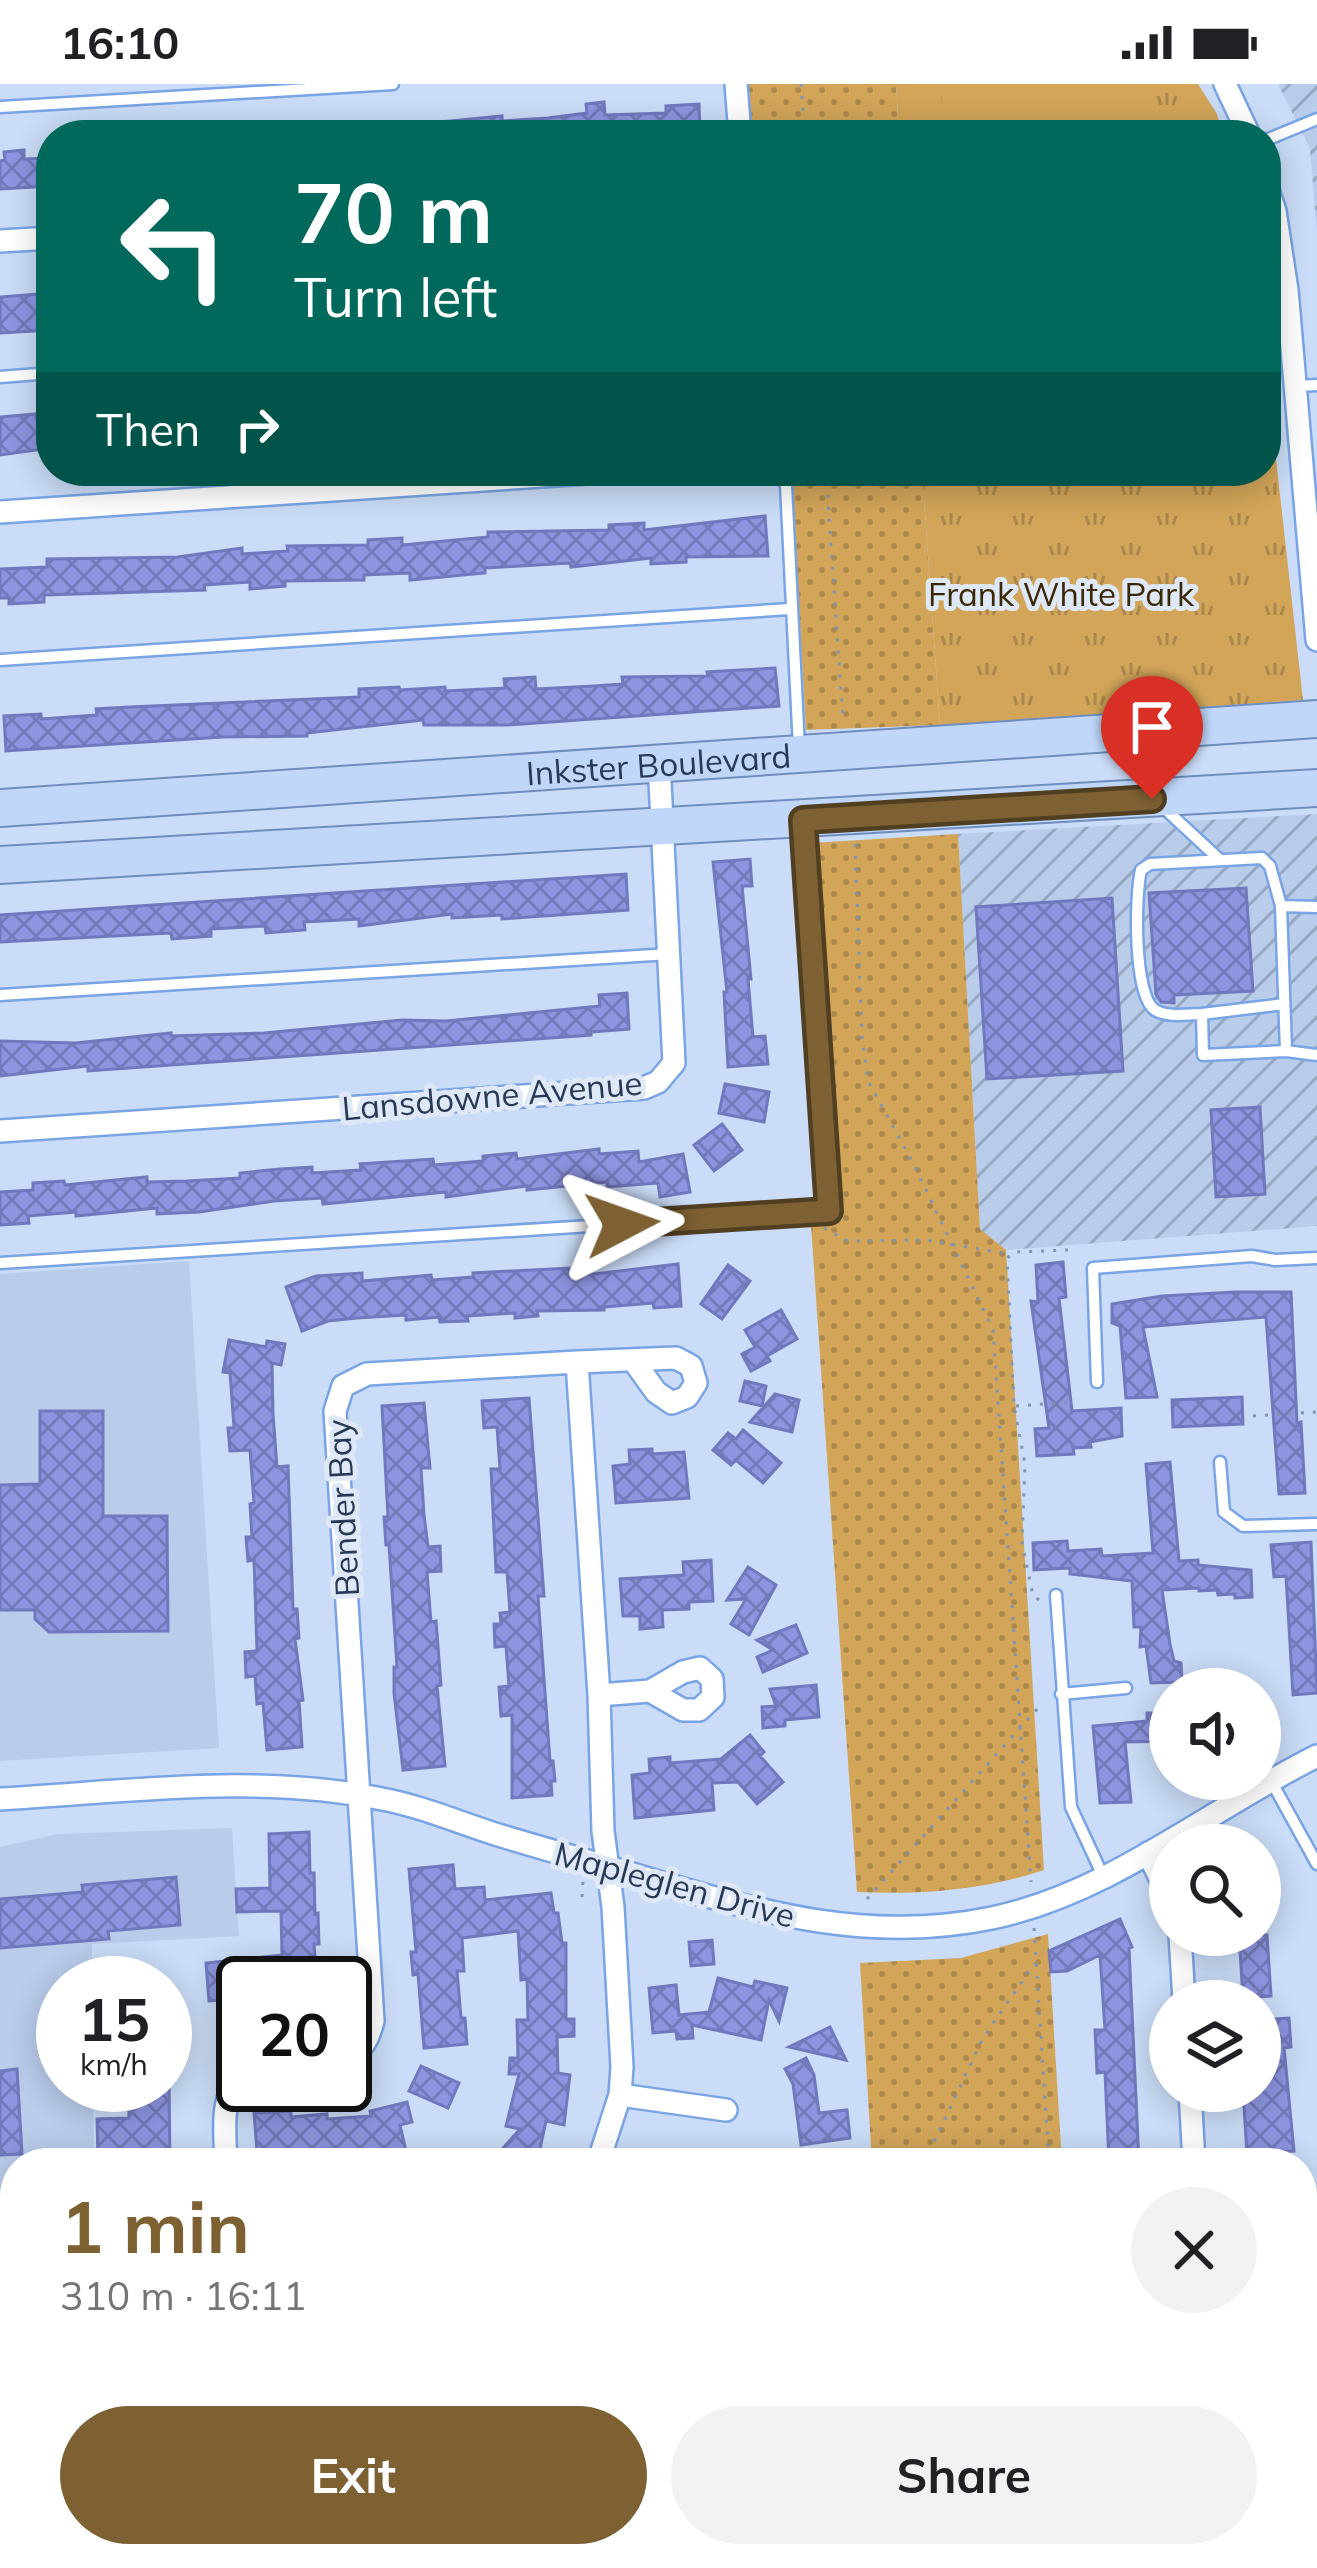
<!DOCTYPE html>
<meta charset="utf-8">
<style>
:root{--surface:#fff;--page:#f2f2f2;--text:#202124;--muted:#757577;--accent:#7d6133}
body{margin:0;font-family:Mulish,sans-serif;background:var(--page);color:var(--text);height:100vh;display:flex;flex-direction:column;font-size:45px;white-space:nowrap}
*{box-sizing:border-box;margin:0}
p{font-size:39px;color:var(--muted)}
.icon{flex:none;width:66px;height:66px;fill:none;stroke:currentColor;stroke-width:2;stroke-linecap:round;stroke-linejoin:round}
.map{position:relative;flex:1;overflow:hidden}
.panel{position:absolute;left:0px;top:2064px;width:1317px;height:420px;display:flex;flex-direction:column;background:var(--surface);border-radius:48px 48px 0 0;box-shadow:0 6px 30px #0003}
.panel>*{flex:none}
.top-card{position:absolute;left:36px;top:36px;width:1245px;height:366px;border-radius:48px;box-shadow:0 6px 30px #0003;background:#00695c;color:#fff;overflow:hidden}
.tools{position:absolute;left:1149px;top:1584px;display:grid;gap:24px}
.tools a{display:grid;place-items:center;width:132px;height:132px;border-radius:50%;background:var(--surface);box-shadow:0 6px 30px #0003;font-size:60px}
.speed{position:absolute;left:36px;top:1872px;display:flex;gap:24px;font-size:60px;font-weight:700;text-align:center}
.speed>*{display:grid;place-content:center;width:156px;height:156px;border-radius:50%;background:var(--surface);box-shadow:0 6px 30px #0003;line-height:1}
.speed small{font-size:30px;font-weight:400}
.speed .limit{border:6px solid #111;border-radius:18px;background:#fff;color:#111}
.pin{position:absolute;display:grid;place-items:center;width:102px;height:102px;color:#fff;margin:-123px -51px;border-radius:50% 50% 50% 0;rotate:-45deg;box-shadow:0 0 12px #0007}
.pin .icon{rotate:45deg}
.me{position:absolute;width:132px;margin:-66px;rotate:86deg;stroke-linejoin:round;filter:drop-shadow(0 0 9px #0008)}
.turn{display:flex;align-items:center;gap:42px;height:252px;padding:0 60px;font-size:54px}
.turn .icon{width:156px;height:156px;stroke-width:2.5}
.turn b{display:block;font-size:84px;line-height:102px}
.then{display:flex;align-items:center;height:114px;padding:0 60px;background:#0003;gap:24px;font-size:45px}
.round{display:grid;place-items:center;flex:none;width:126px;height:126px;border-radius:63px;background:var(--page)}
.summary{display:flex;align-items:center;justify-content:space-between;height:204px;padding:0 60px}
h1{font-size:72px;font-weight:700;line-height:90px;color:var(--accent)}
.cta{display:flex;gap:24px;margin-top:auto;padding:24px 60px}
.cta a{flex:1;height:138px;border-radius:72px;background:var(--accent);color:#fff;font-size:48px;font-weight:700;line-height:138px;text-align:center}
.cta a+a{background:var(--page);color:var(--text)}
.status{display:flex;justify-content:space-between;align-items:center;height:84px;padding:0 60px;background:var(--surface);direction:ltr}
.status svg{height:33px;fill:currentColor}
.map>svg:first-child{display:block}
</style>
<div class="status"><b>16:10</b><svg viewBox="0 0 49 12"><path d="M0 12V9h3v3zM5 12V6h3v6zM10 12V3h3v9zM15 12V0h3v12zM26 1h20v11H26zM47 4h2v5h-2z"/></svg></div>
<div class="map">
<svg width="1317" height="2484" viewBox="0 0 1317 2484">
<defs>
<pattern id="industrial-furrows" width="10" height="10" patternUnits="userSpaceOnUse" patternTransform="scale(3)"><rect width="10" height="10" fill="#b9cdeb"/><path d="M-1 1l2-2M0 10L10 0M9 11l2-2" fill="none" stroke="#96a7c1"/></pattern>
<pattern id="grass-dots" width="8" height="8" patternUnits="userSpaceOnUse" patternTransform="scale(3)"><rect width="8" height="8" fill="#d2a559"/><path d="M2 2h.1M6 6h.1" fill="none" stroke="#aa874c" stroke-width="1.8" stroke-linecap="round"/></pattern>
<pattern id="park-tufts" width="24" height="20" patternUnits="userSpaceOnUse" patternTransform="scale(3)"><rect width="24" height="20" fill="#d2a559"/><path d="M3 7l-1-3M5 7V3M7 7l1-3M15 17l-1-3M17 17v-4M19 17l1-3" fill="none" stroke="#aa874c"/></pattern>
<pattern id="building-cross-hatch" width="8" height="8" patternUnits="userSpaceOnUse" patternTransform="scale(3)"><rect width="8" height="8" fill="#8d95e1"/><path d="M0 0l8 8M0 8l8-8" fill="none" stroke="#737bb9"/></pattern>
</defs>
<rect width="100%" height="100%" fill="#cadcf7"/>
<path fill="#b9cdeb" d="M189,1177L219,1664L0,1677V1190Z
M232,1744L239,1852L92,1860V1899H63V2001H93L94,2079H15V2469H98L99,2484H0V1763L58,1750Z"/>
<path fill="url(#industrial-furrows)" d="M1278,0H1317V150L1310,65Z
M1317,730V1142L1006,1166L980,1146L958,750Z"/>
<path fill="url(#grass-dots)" d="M747,0H896L899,51H750Z
M791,387H922L940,641L806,646Z
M958,750L980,1145L1006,1166L1044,1786C984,1806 920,1811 857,1808L811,1141L842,1136L812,759Z
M1048,1850L1062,2079H872L860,1879L961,1874Z
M895,2469H1087L1088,2484H896Z"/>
<path fill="url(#park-tufts)" d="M896,0H1198L1217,30L1223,51H899Z
M1266,286L1303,616L940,641L922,387H1266Z
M601,2469H895L896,2484H602Z"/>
<path fill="#d2a559" d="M938,0H1128L1141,51H951Z"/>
<path fill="url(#building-cross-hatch)" stroke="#7178be" stroke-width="3" d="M604,18L605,31L666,29V22L699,20L700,51H439V38L502,32V37L548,34L587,29L586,20Z
M24,66V75L51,74V102L0,105V77L5,76L4,68Z
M51,209V246L0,249V213Z
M36,330V334L51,333V364L0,371V333Z
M765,432L768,472L686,473V478L651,480V474L571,483L570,479L485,484V489L410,496V489L364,491V496L285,497V502L250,505V498L204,501L205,506L44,511V518L9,520V514H0V485L47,483V475L178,473L242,464V470L288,467L287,462L368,461V456L402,454V461L488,453V448L609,446V441L644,439V446Z
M775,584L779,622L507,641H424L423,636L307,649V652L223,653L6,667L4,632L41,630V635L97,631L96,625L129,623L359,613V605L399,603L400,606L445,603V607L505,604L504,595L535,593L536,605L594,602L623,600L622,593L708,592L707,588Z
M750,775L752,802H742L751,895H748L753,953L765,952L768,980L728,983L724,908H727L713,778Z
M626,790L628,826L502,835V831L452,834V830L359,842V835L304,838L305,846L266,849L265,842L211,845V852L172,855L171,849L0,858V831Z
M1246,804L1253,907L1174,911V919L1161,918L1156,910L1149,809Z
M1112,814L1123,987L987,995L976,823Z
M627,909L629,945L591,948V951L88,987V982L0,992V957L76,959L171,949V952L264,949L402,936L446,937L600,922L599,911Z
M725,1000L769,1008L764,1038L719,1029Z
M1260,1023L1265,1110L1216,1113L1211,1026Z
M722,1040L742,1066L714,1087L694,1061Z
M599,1065V1070L638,1067L639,1078L683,1070L690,1108L660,1113L658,1099L607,1103V1098L527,1106V1102L446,1113V1108L323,1120L322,1114L274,1117L199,1128L157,1130V1124L76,1132V1128L28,1132L29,1139L0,1141V1108L33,1106V1099L64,1097L65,1101L147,1093V1098L187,1097L240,1094V1089L280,1085L312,1083V1089L361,1086L360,1080L433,1075L434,1081L483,1077V1072L516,1069L517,1075Z
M1063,1178L1066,1213L1059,1214L1072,1327L1121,1324L1122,1352L1090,1358L1091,1363L1073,1364L1074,1370L1037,1372L1035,1345L1049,1344L1031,1217L1038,1218L1036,1181Z
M678,1180L681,1222L654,1224L653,1219L604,1223V1226L537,1227L538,1232L515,1234V1229L467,1232L468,1237L440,1238L439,1233L406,1236V1231L357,1234L328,1237L302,1247L286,1203L316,1192L362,1189V1197L431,1191L432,1196L473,1193V1189L569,1184V1193Z
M728,1181L750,1197L722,1235L701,1220Z
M1236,1208H1291L1297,1339L1301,1338L1305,1409L1279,1410L1266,1233L1143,1243L1157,1313L1126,1314L1120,1242L1112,1239V1220L1162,1212Z
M781,1226L797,1255L767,1272L770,1277L751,1287L742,1270L755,1263L745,1246Z
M229,1256L266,1263L267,1257L285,1260L281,1281L272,1279L273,1330L277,1383L288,1382L293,1525H297L299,1554L295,1555L303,1616L299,1617L302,1663L267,1666L263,1619L257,1620L255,1592L246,1593L245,1568L257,1567L254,1476L248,1477L246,1453H252L250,1420L254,1419L250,1366L230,1367L228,1344H234L230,1289L223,1288Z
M745,1297L766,1302L762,1322L740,1317Z
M775,1310L799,1316L792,1348L750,1338Z
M1242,1313L1243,1340L1173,1343L1172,1316Z
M529,1314L544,1512H538L550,1677H553L555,1697H551L552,1711L512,1714V1631L501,1632L499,1603L509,1602L506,1562L495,1563L494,1540H501L500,1529L510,1528L507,1488H496L491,1385H500L497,1343L484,1344L482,1317Z
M424,1319L430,1384H421L424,1431L428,1463L440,1462L441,1487L427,1488L431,1538L436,1537L441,1601L437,1602L445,1682L403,1686L394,1609V1583H397L389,1461H386L384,1433H388L382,1322Z
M40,1327H103V1432H167L168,1547L49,1548L35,1535V1526H0V1401L40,1400Z
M743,1346L781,1379L763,1399L736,1376L731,1381L713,1366L728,1349L736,1355Z
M652,1365V1370L684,1368L689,1414L616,1419L613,1382L630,1380L629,1366Z
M1170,1378L1179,1477L1198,1476V1481L1251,1486L1252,1513L1235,1514V1510L1218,1511L1217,1506L1199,1507V1504L1162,1506L1170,1560L1174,1577L1181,1579L1182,1598L1151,1599L1146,1562L1140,1563L1141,1543H1134L1132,1497L1070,1490V1484L1034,1486L1033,1459L1067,1457L1068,1467L1101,1465L1102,1472L1153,1469L1146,1380Z
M1311,1458L1317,1609L1293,1611L1286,1492L1274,1493L1271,1461Z
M711,1476L713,1517L689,1518V1525L662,1526L663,1543L640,1545V1532H623L620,1495L684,1491L683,1478Z
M748,1483L776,1501L749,1551L731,1540L746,1515L727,1516Z
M796,1541L807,1569L763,1588L757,1573L773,1566L757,1556Z
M816,1601L819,1633L785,1636V1642L763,1644L762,1623L776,1622L770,1605Z
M1147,1629H1165V1634L1170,1633V1657L1125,1658L1131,1718L1100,1719L1093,1642L1147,1637Z
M750,1651L764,1668L760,1672L783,1698L757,1720L738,1698L712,1699L714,1726L635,1734L632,1691L650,1689L649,1675L670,1673V1679L721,1675Z
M309,1748L310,1789H314L315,1830L318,1829L319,1860H314L317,1896L240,1899L243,1932L224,1933L222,1916L209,1917L206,1879L282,1871L281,1827L237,1828L236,1805L270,1804L269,1750Z
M453,1781L455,1805L484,1803L485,1816L551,1809L554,1829H558L562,1859H566V1935H574V1952L557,1953L558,1989L570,1991L564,2041L546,2037L540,2065L556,2079H490L520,2045L506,2042L519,1990H509L510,1974H518L517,1936H528L527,1895L521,1896L518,1847L462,1854L464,1887H457L461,1934H465L467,1960L424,1964L418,1890L413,1891L411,1868H416L409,1785Z
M176,1793L180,1841L108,1847L109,1855L0,1864V1815L83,1808L82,1801Z
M1120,1835L1132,1863L1129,1864L1139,2079H1109L1105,1988L1097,1989L1095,1946H1105L1100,1871L1067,1887L1051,1888L1049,1867Z
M1239,1851H1267L1271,1912L1243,1914Z
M712,1856L714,1880L691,1882L689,1858Z
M718,1894L753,1903L755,1897L787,1904L779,1937L769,1916L761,1956L692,1941L693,1954L677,1955L676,1947L653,1949L649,1904L676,1901L679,1931L709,1928Z
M1289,1934L1291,1963L1284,1964L1294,2067L1247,2070L1243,2007H1260V1936Z
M165,1942L185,1952L165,1992Z
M830,1943L846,1976L789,1963Z
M806,1974L814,1991L819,2029L847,2026L850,2054L801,2061L793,2000L785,1985Z
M421,1982L459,1999L448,2024L409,2007Z
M17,1985L22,2070L0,2071V1987Z
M128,2001H169L170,2079L98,2075L97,2035L129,2034Z
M407,2018L412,2038L400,2041L406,2067L381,2073L380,2069L335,2072V2065L257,2067L254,2029L291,2027V2033L327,2030V2035L371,2032L370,2027Z"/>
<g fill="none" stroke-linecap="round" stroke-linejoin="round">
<g stroke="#79a4e5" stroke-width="15">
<path id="service" d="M0,23L393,0
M1266,56L1317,35
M0,293L51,289
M1296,302L1317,301
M777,387L786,401L799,664
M0,576L790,525
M1164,724L1220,776
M1281,822L1286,967L1203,971L1202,930C1187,930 1168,934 1155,926C1133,912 1135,810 1141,786L1150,780L1262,774L1270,782L1281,822L1317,823
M0,911L670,870
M1202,930L1284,920
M1286,967L1317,971
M0,1179L829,1127L803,740
M1097,1298L1093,1184L1252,1172L1275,1176L1317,1174
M1220,1378L1224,1428L1243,1442L1317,1440
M1056,1511L1071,1723L1103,1792
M1061,1610L1126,1604
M1270,1695L1317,1780
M0,2397L15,2403
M0,2478L25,2476L26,2469"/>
</g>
<g stroke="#79a4e5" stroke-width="26">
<path id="minor" d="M736,0L740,51
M1225,0L1249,51
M1266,100L1275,127L1287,206L1317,556
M0,157L51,154
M0,428L617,387
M0,1047L644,1004L658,998L674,979L659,678
M577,1278L676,1274L691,1282L696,1299L687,1313L672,1319L656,1308L633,1276
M599,1611L650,1607L683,1626H699L713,1613L712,1595L700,1584L683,1588L650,1607
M0,1715C126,1708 257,1689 382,1715C420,1722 458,1738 495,1750C547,1766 600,1780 652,1796C768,1830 870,1859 992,1834C1111,1809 1210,1725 1317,1672
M1148,1769L1170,1815
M1180,1851L1184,1917
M345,1975C363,1966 368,1956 373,1937L335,1327L343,1302L367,1290L577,1278L599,1611L603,1747L613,1823L622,1983L620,2011L598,2079
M1190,2007L1194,2079
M620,2011L726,2026
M226,2079C225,2047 219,2013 243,1989
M1302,2255L1317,2254
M230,2469L231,2484
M474,2484L475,2469"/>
</g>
<g stroke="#6f8ebd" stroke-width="40">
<g id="primary">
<path id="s1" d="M0,724L1317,635"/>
<path d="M0,781L1317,704"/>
</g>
</g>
<path stroke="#8294af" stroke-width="3" stroke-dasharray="3 9" stroke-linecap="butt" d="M801,0L805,51
M826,387L843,637
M855,760L862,953L868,997L912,1077L993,1246L1031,1798
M824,1144L848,1157L926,1156L1008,1170
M1016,1322L1071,1318
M1253,1332L1317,1328
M1039,1516L1033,1512L1022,1459L1025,1380L1014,1322L1007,1174L1014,1168L1068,1166
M582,1813L583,1797
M867,1815L1038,1624
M1034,1844L1049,2079
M924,2079L983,1954L1035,1879
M1074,2469L1075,2484
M498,2484L499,2469
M716,2484L726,2469"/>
<use href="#service" stroke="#fff" stroke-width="10"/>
<use href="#minor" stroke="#fff" stroke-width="21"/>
<use href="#primary" stroke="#c0d7fa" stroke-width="36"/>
</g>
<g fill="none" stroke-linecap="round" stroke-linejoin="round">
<g stroke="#513f21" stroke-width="30">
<path id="route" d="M622,1140L829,1127L803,736L1152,715"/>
</g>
<use href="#route" stroke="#7d6133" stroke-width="21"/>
</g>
<g text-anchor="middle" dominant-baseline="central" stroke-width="10" stroke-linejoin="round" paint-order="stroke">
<g font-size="33" fill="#3b2804" stroke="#dfe8f6">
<text x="1061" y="509">Frank White Park</text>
</g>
<g font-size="33" fill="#273954" stroke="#dfe8f6">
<text stroke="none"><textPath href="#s1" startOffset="660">Inkster Boulevard</textPath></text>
<text transform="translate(492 1011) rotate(-5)">Lansdowne Avenue</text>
<text transform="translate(342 1424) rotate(-93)">Bender Bay</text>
<text transform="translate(675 1800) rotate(15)">Mapleglen Drive</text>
</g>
</g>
</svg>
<div class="tools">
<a><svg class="icon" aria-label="sound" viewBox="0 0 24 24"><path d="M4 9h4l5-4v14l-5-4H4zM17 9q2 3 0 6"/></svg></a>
<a><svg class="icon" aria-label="search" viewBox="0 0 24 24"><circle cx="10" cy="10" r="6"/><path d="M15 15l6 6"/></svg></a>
<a><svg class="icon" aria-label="layers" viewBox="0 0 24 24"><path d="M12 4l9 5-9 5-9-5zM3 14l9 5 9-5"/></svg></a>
</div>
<div class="speed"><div>15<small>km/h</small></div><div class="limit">20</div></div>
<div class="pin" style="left:1152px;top:715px;background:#d93025"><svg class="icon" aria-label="arrive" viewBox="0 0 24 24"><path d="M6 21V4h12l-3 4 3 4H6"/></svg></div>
<svg class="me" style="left:622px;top:1140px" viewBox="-20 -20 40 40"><path d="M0-17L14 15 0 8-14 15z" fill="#7d6133" stroke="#fff" stroke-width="4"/></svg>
<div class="top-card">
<div class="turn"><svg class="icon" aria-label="left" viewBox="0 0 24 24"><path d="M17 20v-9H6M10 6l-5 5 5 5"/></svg><div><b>70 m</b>Turn left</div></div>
<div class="then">Then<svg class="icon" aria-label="right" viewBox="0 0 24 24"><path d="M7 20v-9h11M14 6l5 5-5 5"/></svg></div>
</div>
<section class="panel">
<div class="summary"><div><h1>1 min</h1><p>310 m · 16:11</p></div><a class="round"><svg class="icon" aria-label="close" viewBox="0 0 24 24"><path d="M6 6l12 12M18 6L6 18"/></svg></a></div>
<div class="cta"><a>Exit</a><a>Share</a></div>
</section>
</div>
